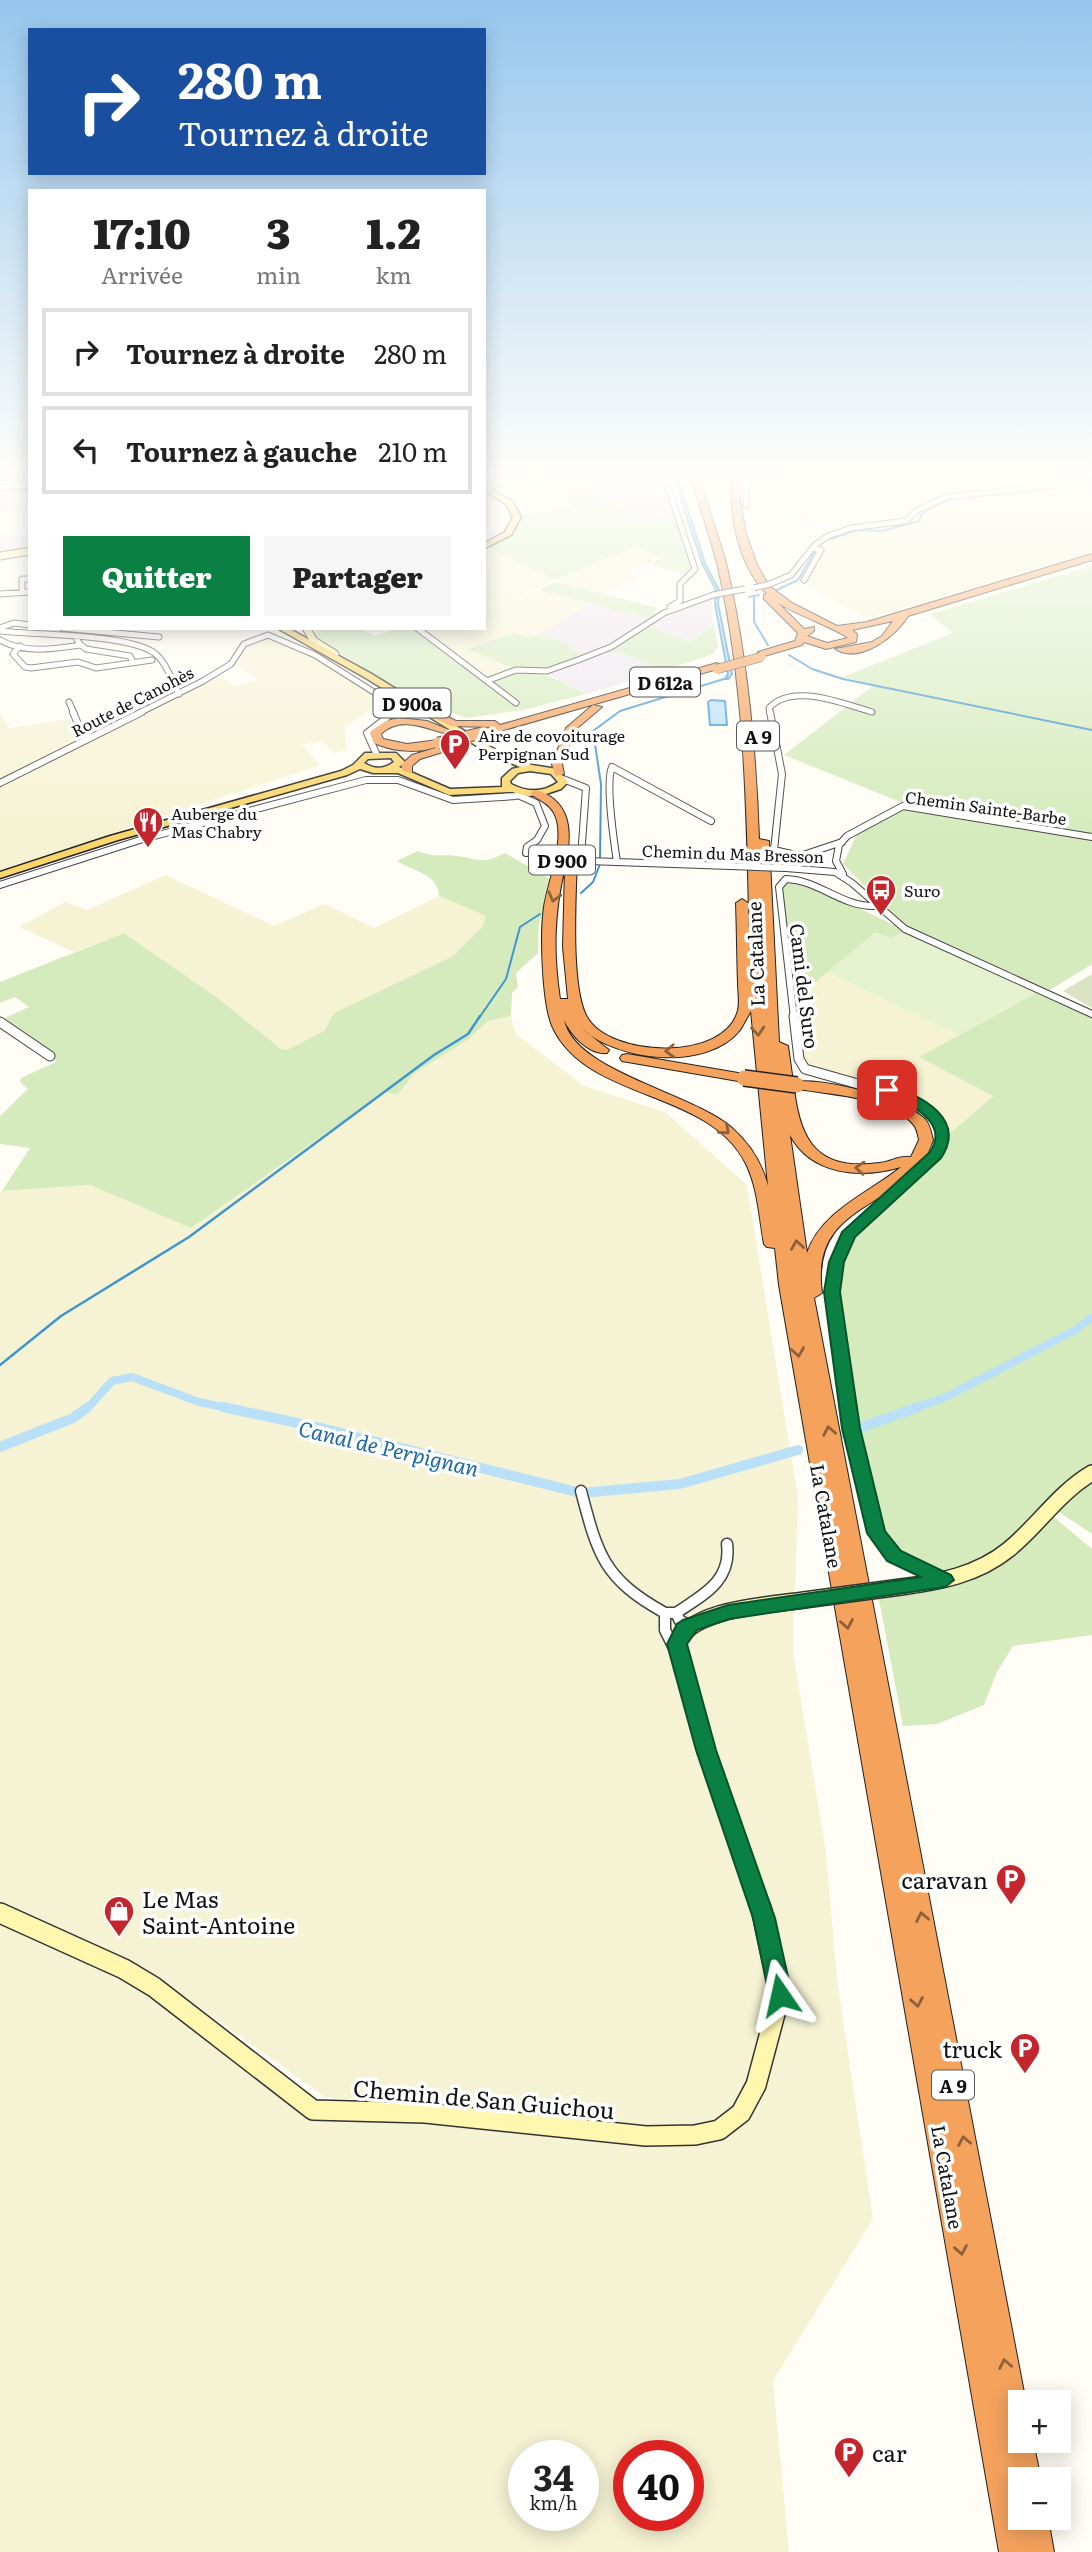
<!DOCTYPE html>
<html lang="fr">
<meta charset="utf-8">
<style>
:root{--surface:#fff;--page:#f6f6f6;--text:#222;--muted:#767676;--line:#e0e0e0;--accent:#0b8043}
body{margin:0;font-family:Literata,serif;background:var(--page);color:var(--text);height:100vh;display:flex;flex-direction:column;font-size:26px;white-space:nowrap}
*{box-sizing:border-box;margin:0}
p{font-size:23px;color:var(--muted)}
.icon{flex:none;width:38px;height:38px;fill:none;stroke:currentColor;stroke-width:2;stroke-linecap:round;stroke-linejoin:round}
.map{position:relative;flex:1;overflow:hidden}
.drawer{position:absolute;left:28px;top:189px;width:458px;height:441px;display:flex;flex-direction:column;background:var(--surface);border-radius:0px;box-shadow:0 4px 18px #0003}
.drawer>*{flex:none}
.banner{position:absolute;left:28px;top:28px;width:458px;height:147px;border-radius:0px;box-shadow:0 4px 18px #0003;background:#1a4fa0;color:#fff;overflow:hidden}
.buttons{position:absolute;left:1008px;top:2390px;display:grid;gap:14px}
.buttons a{display:grid;place-items:center;width:63px;height:63px;border-radius:0px;background:var(--surface);box-shadow:0 4px 18px #0003;font-size:35px}
.speed{position:absolute;left:508px;top:2440px;display:flex;gap:14px;font-size:35px;font-weight:700;text-align:center}
.speed>*{display:grid;place-content:center;width:91px;height:91px;border-radius:50%;background:var(--surface);box-shadow:0 4px 18px #0003;line-height:1}
.speed small{font-size:18px;font-weight:400}
.speed .limit{border:10px solid #d22;background:#fff;color:#111}
.pin{position:absolute;display:grid;place-items:center;width:60px;height:60px;color:#fff;margin:-30px;border-radius:14px;box-shadow:0 4px 10px #0006}
.me{position:absolute;width:77px;margin:-38px;rotate:349deg;stroke-linejoin:round;filter:drop-shadow(0 0 5px #0008)}
.turn{display:flex;align-items:center;gap:24px;height:147px;padding:0 35px;font-size:32px}
.turn .icon{width:91px;height:91px;stroke-width:2.5}
.turn b{display:block;font-size:49px;line-height:60px}
.eta{display:flex;justify-content:space-evenly;align-items:center;height:119px;text-align:center}
.eta b{font-size:42px;font-weight:800;line-height:49px}
.button{display:flex;gap:14px;margin-top:auto;padding:14px 35px}
.button a{flex:1;height:80px;border-radius:0px;background:var(--accent);color:#fff;font-size:28px;font-weight:800;line-height:80px;text-align:center}
.button a+a{background:var(--page);color:var(--text)}
ul{padding:0;list-style:none}
li{display:flex;align-items:center;gap:21px;height:88px;margin:0 14px 10px;padding:0 21px;border:4px solid var(--line);border-radius:0px}
li div{flex:1}
li b{display:block;font-size:26px}
li em{font-style:normal}
.map>svg:first-child{display:block}
</style>
<div class="map">
<svg width="1092" height="2552" viewBox="0 0 1092 2552">
<rect width="100%" height="100%" fill="#fffdf5"/>
<path fill="#eee6ef" d="M0,475H30V510L0,513Z
M554,475H660L677,516L643,521Z
M0,534L30,536V548L0,553Z
M714,596L711,605L714,624L691,642L647,626Z
M590,603L650,619L606,648L665,670L586,694L546,673L567,649L574,646L538,634Z"/>
<path fill="#f6f3d4" fill-rule="evenodd" d="M770,475H1068L1076,479L1038,488L1092,509V553L868,618L808,586L807,580L823,547L842,533L909,522L938,498L907,519L857,490L804,495Z
M829,506L841,515L801,520L774,507Z
M637,546L660,559L627,573L639,577L604,594L554,582Z
M491,549L556,579L514,598L539,590L590,603L556,625L528,638L515,633L468,649L516,669L489,677L422,628H485V551Z
M267,636L314,656L381,699L366,713L345,727L346,750L335,753L322,741L302,745L320,765L0,870V714L9,728L70,719L76,736L86,742L217,676L236,686L259,679L236,665L248,644Z
M166,875L274,926L325,904L374,928L439,896L487,916L483,926L453,956L334,1013L324,1031L287,1050L281,1049L219,999L124,933L74,952L19,927L65,902L87,910Z
M827,972L959,1035L920,1057L993,1096L947,1136L935,1112L808,1069L802,1059L795,999Z
M511,1016L516,1034L584,1086L665,1112L747,1185L798,1498L795,1597L718,1605L686,1618L671,1635L673,1662L759,1919L775,1995L764,2045L730,2118L714,2128L646,2130L325,2097L153,1974L97,1945L93,1947L0,1906V1191L90,1185L191,1228L385,1092L397,1095L415,1073L469,1039L488,1021Z
M794,1607L793,1652L826,1852L837,1979L873,2219L773,2381L789,2552H0V1920L149,1991L317,2121L366,2120L523,2132L739,2125L785,1996L681,1661L686,1638L719,1618ZM523,2455H583V2515H523ZM628,2455H688V2515H628Z"/>
<path fill="#d5ebbd" d="M582,488L643,521L677,516L692,569L685,575L652,565L660,558L637,546L556,580L487,547C504,540 516,535 520,516L573,505L556,494Z
M1092,566V964L1050,990L905,927L843,864L857,834L903,803L784,755L874,685L843,677L953,633L930,614Z
M554,582L658,608L650,619L539,590Z
M714,624L718,647L713,654L665,670L609,649L647,626L691,642Z
M316,628H358L375,636L399,628H415L487,680C535,667 542,671 586,694L523,710L466,718L411,697L326,645L315,635Z
M515,633L528,638L538,634L576,646L568,650L588,656L546,670L516,669L467,649Z
M418,851C435,858 440,854 456,856C480,859 481,865 505,853L552,880L539,923L538,953L516,973L518,987L512,993L511,1016L488,1021L469,1039L415,1073L397,1095L385,1092L191,1228L90,1185L2,1191L30,1148L0,1144V1116L28,1089L20,1082L21,1078L56,1062L52,1054L0,1020L29,1007L15,997L0,1003V982L124,933L219,999L281,1049L287,1050L324,1031L334,1013L453,956L483,926L486,916L439,896C439,874 412,871 397,861Z
M801,880L906,931L891,938L875,933L795,999L782,887L784,882Z
M1041,990L1092,1016V1469L1005,1548L943,1577L897,1554L880,1532L854,1427L836,1292L840,1262L851,1236L939,1156L947,1136L993,1096L919,1057Z
M1092,1477V1534L1053,1508Z
M1049,1513L1092,1549V1635L1013,1646L997,1672L984,1705L937,1724L903,1726L878,1594L978,1574Z"/>
<path fill="#d9e3c4" d="M1092,974V1008L1063,991Z"/>
<path fill="#e6f2cf" d="M906,931L1041,990L959,1035L827,972L875,933L891,938Z"/>
<path fill="#b9e0f7" stroke="#3f96cf" stroke-width="2" d="M673,475L679,482L705,563L719,590L718,604L732,674L728,679H725L728,674L715,604L716,590L702,563Z
M711,700L725,701L727,725H710L708,702Z"/>
<g fill="none" stroke-linecap="round" stroke-linejoin="round">
<path stroke="#3f96cf" stroke-width="2" d="M831,539L857,530L882,531L919,521L922,513L948,499
M777,590L798,580L816,549
M754,596V622L768,645
M749,597L759,595
M789,655L812,669L843,679L1092,730
M600,859L601,784L593,731L620,711L727,678
M581,893L593,882L600,864
M479,1018L506,979L520,927L540,914"/>
<path stroke="#3f96cf" stroke-width="2.5" d="M0,1365L61,1316L189,1237L434,1055L468,1034L480,1016"/>
<path stroke="#b9e0f7" stroke-width="8" d="M87,1409L112,1381L132,1377L199,1402L232,1409
M913,1409L946,1397L1077,1329L1092,1317"/>
<path stroke="#b9e0f7" stroke-width="10" d="M223,1407L325,1429L581,1493L680,1484L798,1450
M843,1434L918,1407
M0,1447L73,1418L88,1407"/>
<g stroke="#444" stroke-width="7">
<path id="street-far3" d="M664,475L695,569L680,584V601L670,607
M0,488L30,485
M746,505L747,475
M804,580L821,550L812,548
M770,584L791,575L815,545L828,536L851,528L906,521L917,510L946,497L1058,485L1092,475
M22,592V579H30
M0,594L30,592
M0,628L14,623L30,625
M62,628L159,637
M417,628L516,703
M0,631C37,635 123,634 153,652C166,661 172,681 179,694
M0,640C24,654 55,649 81,645L77,640
M81,645L86,649L130,656L133,662
M20,646L13,654L25,667L31,668L78,662L96,668L152,660
M489,680L516,670L547,671L578,660L611,647L664,613L713,595
M69,702L74,713
M139,713L203,681L231,664L244,644L268,635L315,655L396,706L394,713
M770,713L769,708C793,682 843,704 872,712"/>
</g>
<g stroke="#444" stroke-width="8">
<path id="street-far2" d="M73,712L83,736L91,737
M770,712L782,774L774,850L800,856L842,842
M376,753L367,733L394,712
M563,779L586,788L581,857L588,861L730,866
M0,783L142,712
M518,795L536,803L545,826L537,840L527,847L526,853
M617,862C614,842 605,783 612,767L711,821
M786,868L835,872L852,883L905,929L1092,1014
M843,874L836,861L839,845L847,836L903,806L1092,837
M0,885L143,839L366,780H398L453,800L516,796L520,792
M794,1018L779,887L786,879C818,880 841,906 873,906"/>
</g>
<g stroke="#444" stroke-width="11">
<path id="street-far1" d="M794,1016L799,1059L805,1069L897,1095L920,1105L936,1118L943,1134L936,1155L848,1235L836,1262L832,1292L848,1409
M0,1022L50,1056"/>
</g>
<g stroke="#444" stroke-width="13">
<path id="street" d="M848,1407L876,1533L894,1556L940,1578
M581,1491C598,1556 604,1579 665,1613
M676,1613C703,1595 732,1581 727,1544
M676,1652L665,1630V1613H676L680,1621L690,1625"/>
</g>
<g stroke="#333" stroke-width="9">
<path id="secondary-far2" d="M485,486L538,475
M0,556L30,551
M306,628L314,641L335,654"/>
</g>
<g stroke="#333" stroke-width="18">
<path id="secondary-far1" d="M901,1587C939,1582 977,1575 1008,1550C1038,1526 1058,1493 1092,1473
M761,1910L706,1750L677,1646C686,1608 771,1605 804,1600"/>
</g>
<g stroke="#333" stroke-width="22">
<path id="secondary" d="M0,1913L124,1969L154,1987L313,2110L425,2113L646,2136L695,2135L719,2130L741,2113L756,2085L780,1995L761,1908"/>
</g>
<g stroke="#222" stroke-width="3">
<path id="primary" d="M485,486L512,501L521,517L511,535L485,548V543L505,532L513,517L506,504L485,491Z
M277,628H288L370,673L499,752L532,765L557,769L568,782L561,789L543,795L528,796L512,792L449,795L398,773H373L360,769L347,775L118,840L0,878V872L110,836L341,771L353,765L365,753H396L405,762L399,767L450,789L502,787V778L512,769L520,767L493,756L364,677ZM391,758L394,762C384,769 375,770 364,763L368,759ZM530,771L551,774L558,782C543,793 526,792 511,784L510,781L518,773Z"/>
</g>
<g stroke="#222" stroke-width="2">
<path id="highway" d="M690,475H698C707,506 719,536 727,567C747,655 756,749 759,839L769,841L779,1042L788,1046L793,1082C823,1077 903,1098 925,1119C930,1125 931,1132 933,1140C930,1148 927,1157 921,1164C879,1212 811,1211 822,1293L814,1298L1026,2403H1020V2441H1033L1041,2480H1020V2491L1014,2482L1020,2518H1048L1054,2552H999L779,1285L775,1248L767,1247L764,1244C759,1217 758,1187 745,1162C707,1089 588,1101 553,1028C542,1005 540,933 544,907C548,881 567,837 554,813C549,803 538,800 530,793L536,790C568,800 572,826 567,855L577,858C576,895 570,986 587,1017C610,1058 726,1062 738,1010C740,1002 738,991 738,983C737,956 737,930 736,903L742,899L748,903L750,960C747,829 747,696 718,567C710,536 699,505 690,475ZM565,867L563,947L568,999H560C553,953 554,913 565,867ZM751,1011L768,1186C762,1163 750,1144 732,1128C693,1093 575,1072 564,1020C571,1035 589,1055 607,1053L609,1050L581,1028C617,1061 706,1072 740,1030C744,1024 747,1017 751,1011ZM794,1088C827,1095 890,1096 913,1124C917,1128 918,1135 919,1140L911,1157C900,1155 890,1162 879,1163C819,1171 800,1143 794,1088ZM790,1135C811,1175 861,1179 901,1167C869,1193 821,1211 807,1253Z
M733,475H741L740,501L746,534L757,565L769,586L792,603L837,626L867,622L1092,554V560L908,616C897,635 860,665 835,649L872,642L882,636L893,621L852,630L857,634L856,642L826,649L804,642L802,645L761,657L758,656V652L795,641L798,633L764,599V595L767,594C739,566 727,513 733,475ZM778,603C793,613 843,632 848,638L827,643L807,636L814,631V627L804,629Z
M717,663L722,666L721,668L483,736L479,735V731L492,727L450,726L406,703L415,701L456,721H495L500,725Z
M593,705L602,707L576,729L562,764L564,774L555,776L552,764L566,728Z
M399,718L427,721L449,730L444,733C423,727 399,716 381,734L383,739L407,744L438,740L443,743C425,755 394,752 374,743L370,733L371,731L386,721Z
M452,743L456,744V748L420,759L412,766V773L403,771L401,765L412,755Z
M627,1054L744,1074L751,1078L744,1082L622,1061L620,1058L622,1055Z"/>
</g>
<use href="#street-far3" stroke="#fff" stroke-width="5"/>
<use href="#street-far2" stroke="#fff" stroke-width="6"/>
<use href="#street-far1" stroke="#fff" stroke-width="9"/>
<use href="#street" stroke="#fff" stroke-width="10"/>
<use href="#secondary-far2" stroke="#fff6b0" stroke-width="7"/>
<use href="#secondary-far1" stroke="#fff6b0" stroke-width="15"/>
<use href="#secondary" stroke="#fff6b0" stroke-width="19"/>
<use href="#primary" fill="#f9d66b" fill-rule="evenodd"/>
<use href="#highway" fill="#f5a25d" fill-rule="evenodd"/>
<g stroke="#444" stroke-width="7" stroke-linecap="butt">
<path id="street-bridge-far1" d="M754,588L770,584
M713,595L745,589"/>
</g>
<g stroke="#444" stroke-width="8" stroke-linecap="butt">
<path id="street-bridge" d="M730,866L786,868"/>
</g>
<g stroke="#333" stroke-width="18" stroke-linecap="butt">
<path id="secondary-bridge" d="M804,1600L901,1587"/>
</g>
<g stroke="#222" stroke-width="10" stroke-linecap="butt">
<path id="highway-bridge-far2" d="M717,669L761,657"/>
</g>
<g stroke="#222" stroke-width="13" stroke-linecap="butt">
<path id="highway-bridge-far1" d="M438,743L482,733"/>
</g>
<g stroke="#222" stroke-width="18" stroke-linecap="butt">
<path id="highway-bridge" d="M744,1078L797,1085"/>
</g>
<use href="#street-bridge-far1" stroke="#fff" stroke-width="5"/>
<use href="#street-bridge" stroke="#fff" stroke-width="6"/>
<use href="#secondary-bridge" stroke="#fff6b0" stroke-width="15"/>
<use href="#highway-bridge-far2" stroke="#f5a25d" stroke-width="9"/>
<use href="#highway-bridge-far1" stroke="#f5a25d" stroke-width="11"/>
<use href="#highway-bridge" stroke="#f5a25d" stroke-width="15"/>
</g>
<defs><path id="oneway-chevron" d="M-2-3.5L2.5 0L-2 3.5" fill="none" stroke-width="1.6" stroke-linecap="round" stroke-linejoin="round" transform="scale(1.75)"/></defs>
<g stroke="#8e613b">
<use href="#oneway-chevron" transform="translate(554 897) rotate(105)"/>
<use href="#oneway-chevron" transform="translate(758 1031) rotate(85)"/>
<use href="#oneway-chevron" transform="translate(670 1051) rotate(178)"/>
<use href="#oneway-chevron" transform="translate(725 1130) rotate(41)"/>
<use href="#oneway-chevron" transform="translate(860 1168) rotate(-176)"/>
<use href="#oneway-chevron" transform="translate(797 1245) rotate(-99)"/>
<use href="#oneway-chevron" transform="translate(798 1352) rotate(81)"/>
<use href="#oneway-chevron" transform="translate(829 1431) rotate(-101)"/>
<use href="#oneway-chevron" transform="translate(847 1624) rotate(80)"/>
<use href="#oneway-chevron" transform="translate(922 1917) rotate(-101)"/>
<use href="#oneway-chevron" transform="translate(917 2002) rotate(80)"/>
<use href="#oneway-chevron" transform="translate(964 2141) rotate(-101)"/>
<use href="#oneway-chevron" transform="translate(961 2250) rotate(80)"/>
<use href="#oneway-chevron" transform="translate(1005 2364) rotate(-101)"/>
</g>
<linearGradient id="sky" x2="0" y2="1"><stop stop-color="#95c6ee"/><stop offset="0.57" stop-color="#fffefa"/><stop offset="1" stop-color="#fffefa" stop-opacity="0"/></linearGradient>
<rect width="1092" height="832" fill="url(#sky)"/>
<path fill="#0b8043" stroke="#07532c" stroke-width="2" d="M887,1086C922,1095 967,1119 941,1158L855,1237L844,1262L840,1292L860,1428L885,1531L901,1551L951,1575L954,1580L945,1587L729,1619L697,1630L687,1644L716,1750L775,1918L792,1995L788,2002L780,2005L772,2002L769,1995L753,1918L696,1750L667,1644L677,1624L683,1620L728,1605L921,1577L887,1561L867,1533L842,1428L824,1292L829,1262L842,1232L930,1152C951,1120 907,1103 882,1093V1087Z"/>
<defs>
<g id="parking-pin" transform="scale(1.575)"><path d="M0 17L-7.5 6A9.5 9.5 0 1 1 7.5 6Z" fill="#c4262e" stroke="#fff"/><path d="M-3.5-5.5H1a3.5 3.5 0 0 1 0 7H-1V5.5H-3.5ZM-1-3.4V-.6H.8a1.4 1.4 0 0 0 0-2.8Z" fill="#fff"/></g>
<g id="restaurant-pin" transform="scale(1.575)"><path d="M0 17L-7.5 6A9.5 9.5 0 1 1 7.5 6Z" fill="#c4262e" stroke="#fff"/><path d="M-5-6h1v4h1v-4h1v4h1v-4h1v5L-1.5 .5V6h-2V.5L-5-1ZM5-6V6H3V1.5H1.5Q1.5-4 5-6Z" fill="#fff"/></g>
<g id="bus-pin" transform="scale(1.575)"><path d="M0 17L-7.5 6A9.5 9.5 0 1 1 7.5 6Z" fill="#c4262e" stroke="#fff"/><path d="M-5-6H5V4H4V6H2V4H-2V6H-4V4H-5ZM-3.5-4V0h7V-4ZM-3.5 1.2v1.5H-2V1.2ZM2 1.2v1.5H3.5V1.2Z" fill="#fff"/></g>
<g id="shop-pin" transform="scale(1.575)"><path d="M0 17L-7.5 6A9.5 9.5 0 1 1 7.5 6Z" fill="#c4262e" stroke="#fff"/><path d="M-5-2.5h2.3a2.7 3.5 0 0 1 5.4 0H5L5.5 6h-11ZM-1.5-2.5h3a1.5 2.3 0 0 0-3 0Z" fill="#fff"/></g>
</defs>
<g fill-rule="evenodd">
<use href="#parking-pin" x="455" y="744"/>
<use href="#restaurant-pin" x="148" y="822"/>
<use href="#bus-pin" x="881" y="890"/>
<use href="#parking-pin" x="1011" y="1879"/>
<use href="#shop-pin" x="119" y="1911"/>
<use href="#parking-pin" x="1025" y="2048"/>
<use href="#parking-pin" x="849" y="2452"/>
</g>
<g text-anchor="middle" dominant-baseline="central" stroke-width="7" stroke-linejoin="round" paint-order="stroke">
<g font-size="16" fill="#111" stroke="#fff">
<text transform="translate(132 701) rotate(-27)">Route de Canohès</text>
<text transform="translate(986 807) rotate(8)">Chemin Sainte-Barbe</text>
<text transform="translate(733 853) rotate(2)">Chemin du Mas Bresson</text>
</g>
<g font-size="16" fill="#111" stroke="#fff" text-anchor="start">
<text x="478" y="735">Aire de covoiturage<tspan x="478" dy="18">Perpignan Sud</tspan></text>
<text x="171" y="813">Auberge du<tspan x="171" dy="18">Mas Chabry</tspan></text>
<text x="904" y="890">Suro</text>
</g>
<g fill="#fff" stroke="#585858" stroke-width="2">
<rect x="630" y="667.5" width="70" height="29" rx="5"/>
<rect x="373.5" y="688.5" width="77" height="29" rx="5"/>
<rect x="737" y="721.5" width="42" height="29" rx="5"/>
<rect x="529" y="845.5" width="66" height="29" rx="5"/>
<rect x="932" y="2070.5" width="42" height="29" rx="5"/>
</g>
<g font-size="18" font-weight="bold" fill="#111">
<text x="665" y="682">D 612a</text>
<text x="412" y="703">D 900a</text>
<text x="758" y="736">A 9</text>
<text x="562" y="860">D 900</text>
<text x="953" y="2085">A 9</text>
</g>
<g font-size="19" fill="#111" stroke="#fff">
<text transform="translate(755 954) rotate(-92)">La Catalane</text>
<text transform="translate(805 986) rotate(83)">Cami del Suro</text>
<text transform="translate(827 1516) rotate(80)">La Catalane</text>
<text transform="translate(948 2177) rotate(80)">La Catalane</text>
</g>
<g font-size="21" font-style="italic" fill="#1768a6" stroke="#fff">
<text transform="translate(389 1447) rotate(13)">Canal de Perpignan</text>
</g>
<g font-size="23" fill="#111" stroke="#fff" text-anchor="end">
<text x="988" y="1879">caravan</text>
<text x="142" y="1898" text-anchor="start">Le Mas<tspan x="142" dy="26">Saint-Antoine</tspan></text>
<text x="1002" y="2048">truck</text>
<text x="872" y="2452" text-anchor="start">car</text>
</g>
<g font-size="23" fill="#111" stroke="#fff">
<text transform="translate(484 2098) rotate(5)">Chemin de San Guichou</text>
</g>
</g>
</svg>
<div class="buttons">
<a>+</a>
<a>−</a>
</div>
<div class="speed"><div>34<small>km/h</small></div><div class="limit">40</div></div>
<div class="pin" style="left:887px;top:1090px;background:#d93025"><svg class="icon" aria-label="arrive" viewBox="0 0 24 24"><path d="M6 21V4h12l-3 4 3 4H6"/></svg></div>
<svg class="me" style="left:780px;top:1995px" viewBox="-20 -20 40 40"><path d="M0-17L14 15 0 8-14 15z" fill="#0b8043" stroke="#fff" stroke-width="4"/></svg>
<div class="banner">
<div class="turn"><svg class="icon" aria-label="right" viewBox="0 0 24 24"><path d="M7 20v-9h11M14 6l5 5-5 5"/></svg><div><b>280 m</b>Tournez à droite</div></div>
</div>
<section class="drawer">
<div class="eta">
<div><b>17:10</b><p>Arrivée</p></div>
<div><b>3</b><p>min</p></div>
<div><b>1.2</b><p>km</p></div>
</div>
<ul>
<li><svg class="icon" aria-label="right" viewBox="0 0 24 24"><path d="M7 20v-9h11M14 6l5 5-5 5"/></svg><div><b>Tournez à droite</b></div><em>280 m</em></li>
<li><svg class="icon" aria-label="left" viewBox="0 0 24 24"><path d="M17 20v-9H6M10 6l-5 5 5 5"/></svg><div><b>Tournez à gauche</b></div><em>210 m</em></li>
</ul>
<div class="button"><a>Quitter</a><a>Partager</a></div>
</section>
</div>
